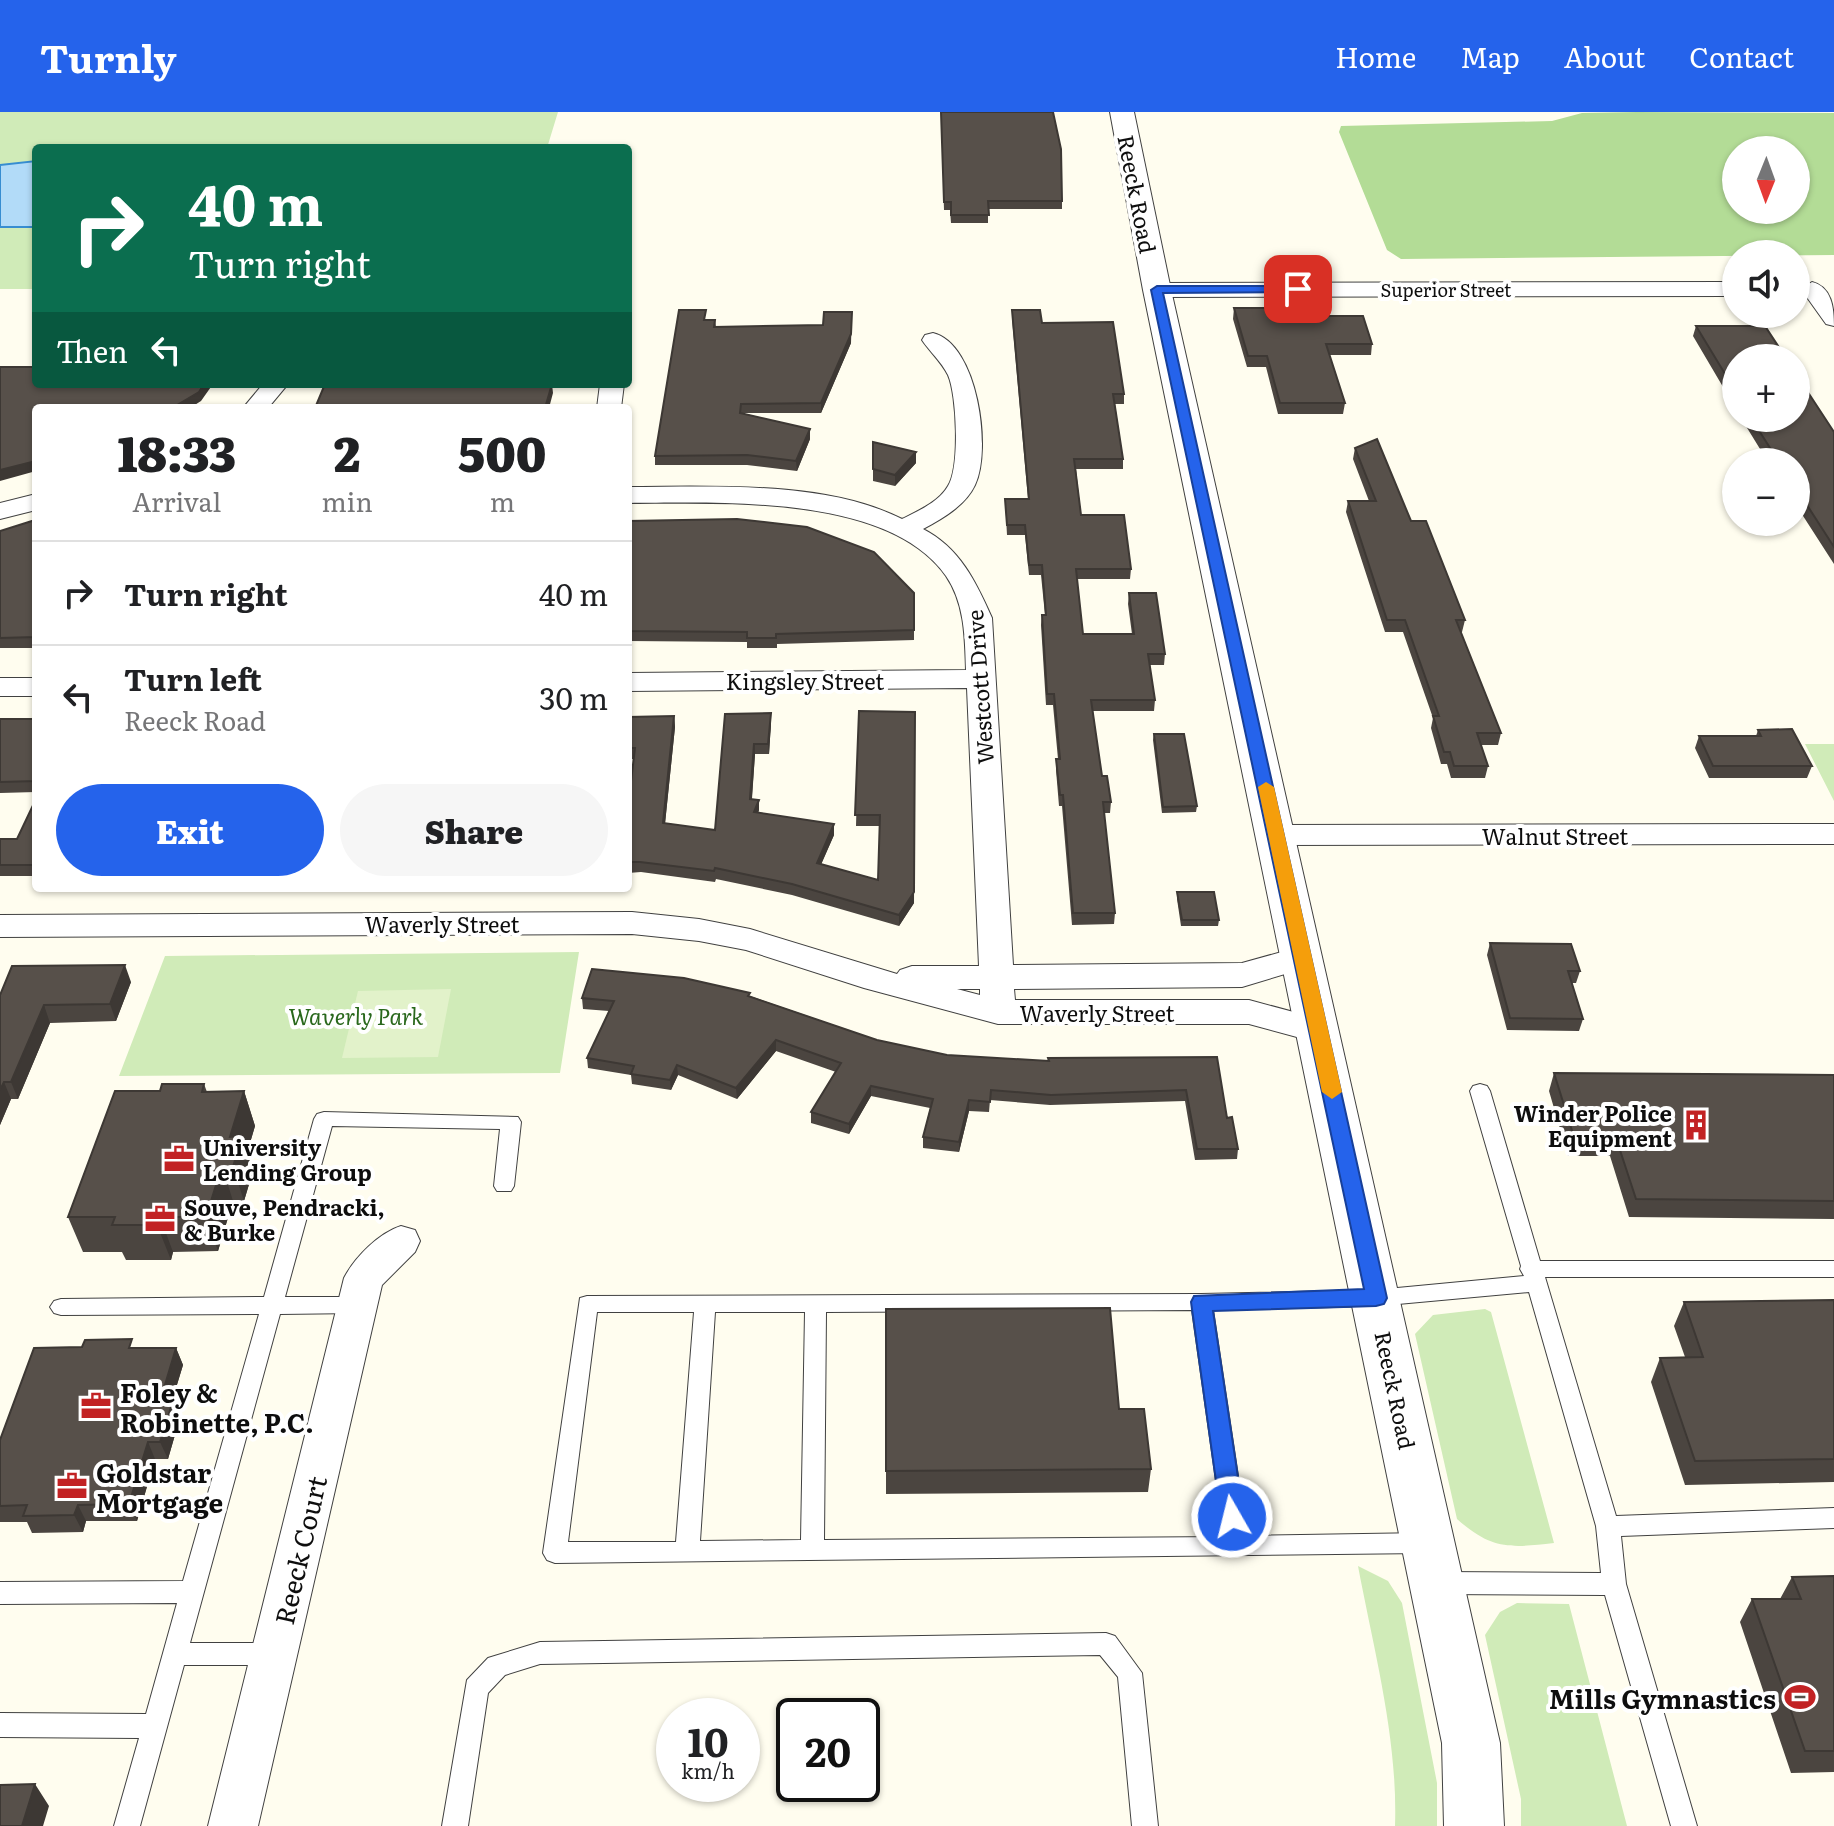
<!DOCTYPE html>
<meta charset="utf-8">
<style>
:root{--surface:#fff;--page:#f6f6f6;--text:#202124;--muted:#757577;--line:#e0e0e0;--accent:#2563eb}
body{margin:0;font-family:Literata,serif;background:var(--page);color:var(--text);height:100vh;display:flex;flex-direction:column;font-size:30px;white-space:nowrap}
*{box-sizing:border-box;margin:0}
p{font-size:26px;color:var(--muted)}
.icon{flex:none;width:44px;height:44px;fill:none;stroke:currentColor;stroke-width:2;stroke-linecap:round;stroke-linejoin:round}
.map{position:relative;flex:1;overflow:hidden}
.details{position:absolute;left:32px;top:292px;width:600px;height:488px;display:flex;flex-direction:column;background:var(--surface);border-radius:8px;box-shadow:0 2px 6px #0004}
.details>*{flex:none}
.banner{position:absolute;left:32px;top:32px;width:600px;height:244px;border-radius:8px;box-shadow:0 2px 6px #0004;background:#0b6e4f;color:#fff;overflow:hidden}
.needle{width:52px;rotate:181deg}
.fabs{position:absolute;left:1722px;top:24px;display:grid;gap:16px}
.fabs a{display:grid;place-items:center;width:88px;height:88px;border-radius:50%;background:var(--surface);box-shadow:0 2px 6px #0004;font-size:40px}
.speed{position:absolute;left:656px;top:1586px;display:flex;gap:16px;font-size:40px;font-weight:700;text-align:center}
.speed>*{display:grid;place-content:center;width:104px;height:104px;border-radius:50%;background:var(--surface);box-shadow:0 2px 6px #0004;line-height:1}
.speed small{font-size:20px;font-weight:400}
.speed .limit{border:4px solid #111;border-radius:12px;background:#fff;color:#111}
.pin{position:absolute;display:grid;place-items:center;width:68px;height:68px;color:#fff;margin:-34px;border-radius:16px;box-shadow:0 4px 12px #0006}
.me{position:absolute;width:88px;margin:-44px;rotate:352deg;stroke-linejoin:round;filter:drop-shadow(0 0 6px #0008)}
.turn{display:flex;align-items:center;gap:28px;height:168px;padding:0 24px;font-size:36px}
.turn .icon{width:104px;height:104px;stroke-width:2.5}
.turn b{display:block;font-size:56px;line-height:68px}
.then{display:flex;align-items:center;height:76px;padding:0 24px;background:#0003;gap:16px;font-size:30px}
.eta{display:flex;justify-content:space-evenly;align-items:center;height:136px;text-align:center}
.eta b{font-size:48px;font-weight:800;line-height:56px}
.button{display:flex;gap:16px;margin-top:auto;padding:16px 24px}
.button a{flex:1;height:92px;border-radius:48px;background:var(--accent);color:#fff;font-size:32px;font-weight:800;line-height:92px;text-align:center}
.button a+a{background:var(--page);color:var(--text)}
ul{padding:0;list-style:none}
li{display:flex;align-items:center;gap:24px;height:104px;padding:0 24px;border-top:2px solid var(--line)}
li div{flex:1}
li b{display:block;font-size:30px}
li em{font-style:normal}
header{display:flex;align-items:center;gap:48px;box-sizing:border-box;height:112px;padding:0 40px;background:var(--accent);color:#fff}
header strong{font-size:38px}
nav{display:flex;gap:44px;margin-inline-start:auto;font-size:28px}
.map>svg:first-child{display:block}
</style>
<header>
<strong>Turnly</strong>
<nav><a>Home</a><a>Map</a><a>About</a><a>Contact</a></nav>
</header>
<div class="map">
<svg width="1834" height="1714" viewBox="0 0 1834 1714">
<rect width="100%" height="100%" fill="#fffdef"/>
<path fill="#d0ebb8" d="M0,0H558L547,36H36V177H0Z
M1805,632H1834V689Z
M579,840L560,961L119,964L165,844Z
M1485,1197L1491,1200L1554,1431C1510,1436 1492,1438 1457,1407L1415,1222L1433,1203Z
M1358,1454L1388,1469L1402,1491L1437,1671V1714H1395C1398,1627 1374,1539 1358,1454Z
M1517,1491L1569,1492L1627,1714H1521V1687L1485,1523L1500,1500Z"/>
<path fill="#b3dc96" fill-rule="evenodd" d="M1637,0L1834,1V143L1401,147L1387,138L1339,20L1341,14L1552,9L1582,1ZM1736,38H1796V98H1736Z"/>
<path fill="#e2f2ca" d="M451,877L438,945L342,946L358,879Z"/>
<path fill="#b2dbf8" stroke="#378dd1" stroke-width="2" d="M36,49V115H0V53Z"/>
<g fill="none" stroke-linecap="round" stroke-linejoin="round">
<g stroke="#414141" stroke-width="2">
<path id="service" d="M1480,972L1487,974L1490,979L1540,1149H1834V1165H1545L1616,1404L1834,1396V1416L1621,1424L1626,1472L1697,1714H1671L1605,1483L1439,1482L1431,1479L1427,1471L1431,1463L1439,1460L1601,1461L1596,1414L1529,1180L1376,1194L1213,1198L1247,1424L1425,1421L1433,1424L1437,1431L1433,1438L1425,1441L555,1451L547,1448L543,1441L580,1186L587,1184L1201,1182L1376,1178L1524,1164L1520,1157L1521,1154L1470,979L1473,974ZM1192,1198L1224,1425L824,1428L826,1200ZM597,1200H694L676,1430H568ZM715,1200H805L801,1428L700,1429Z
M324,1000L518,1005L521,1010L514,1074L511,1079H497L494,1074L500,1017L332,1014L285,1185H358L365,1187L369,1193L365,1199L358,1201L280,1202L190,1531H274L283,1534L286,1542L283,1550L274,1553H184L140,1714H114L139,1626L0,1625V1601L146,1602L177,1491L0,1492V1470L183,1469L259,1202L61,1203L54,1201L50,1195L54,1189L61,1187L264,1185L314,1007L317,1002Z
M1106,1521L1115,1524L1142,1561L1158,1714H1132L1118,1565L1100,1543L540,1552L505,1563L488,1581L468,1714H442L467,1568L488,1546L540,1530Z"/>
</g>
<g stroke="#414141" stroke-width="2">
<path id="minor" d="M1736,170V184L1157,185L1146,178L1157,171Z
M1812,170C1832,175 1834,196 1834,214L1826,212L1801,177Z
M933,221C978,232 992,338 975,373C965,394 942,407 923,417C960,436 976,470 992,506L1013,853L1242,851L1303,834L1315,837L1320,845L1315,853L1242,875L1014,877L1015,888H1249L1331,910L1337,919L1331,928L1319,931L1249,912H998L864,876L746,838L699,829L632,822L0,825V803L632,800L699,807L750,817L897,862L900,858L912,854H979L967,576L628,579V561L966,558C965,526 965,492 946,464C888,381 718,391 628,391V375C713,375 825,368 902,407C918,399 939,390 948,374C960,355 957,283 948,263C941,249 930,240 922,228L925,223ZM957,877H980V883Z
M263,272H288L268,296H243Z
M600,272H624L621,296H597Z
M36,382V398L0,407V391Z
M0,566H36V584H0Z
M1834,712V732L1277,733L1266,730L1261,723L1266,716L1277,713Z
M401,1114L415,1118L420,1129L415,1140L382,1173L258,1714H208L344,1166C355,1145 379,1121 401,1114Z"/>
</g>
<g stroke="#414141" stroke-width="2">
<path id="tertiary" d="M1110,0H1134L1171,178L1500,1631L1504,1714H1444L1442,1631L1143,178Z"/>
</g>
<use href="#service" fill="#fff" fill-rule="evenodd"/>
<use href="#minor" fill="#fff" fill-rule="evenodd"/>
<use href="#tertiary" fill="#fff" fill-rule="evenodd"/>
</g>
<path fill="#4b4540" d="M941,0L1062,89V97H988V111H951L950,98H944Z
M1234,196L1277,204L1372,232L1371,243H1329L1345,291L1343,302H1278L1266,255H1247L1233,207Z
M1012,198L1042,211L1124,282V292H1115L1123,347V357H1076L1081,403L1131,457L1130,467H1077L1083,522H1132L1128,492L1129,481L1165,542L1164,553H1150L1155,588L1154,599H1093L1102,664L1111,690L1110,701H1104L1115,801L1114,812L1072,813L1062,694H1059L1056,658V647H1058L1053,593H1046L1041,513L1042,503H1045L1041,463H1029L1025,423H1007L1005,387H1028L1012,207Z
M706,208H715L716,215L851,231L821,301H742L810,317V327L797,359L747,353H655V344Z
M1696,214L1736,246V297L1693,224Z
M1741,306H1796L1834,320V452L1796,393V350H1768Z
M873,330L916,351L895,374L873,369Z
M1355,336L1411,409L1465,508L1462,520H1461L1501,621L1498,633H1481L1488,654L1485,666H1451L1447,652H1441L1431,616L1433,606L1403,520H1385L1346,400L1348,389H1369L1353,347Z
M628,409L914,481V528L777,532V536H747V530L628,529Z
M36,411V536H0V419Z
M859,599L914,791L899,814L792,783L716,767L715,770L641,760L628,761V694L634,647H628V605L674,604L675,615L665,711L715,718L725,602L771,611L769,642H755L752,687L759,698L758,700L834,723L821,752L878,768L880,714H856Z
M0,607H36V680L0,681Z
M1758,618L1812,654L1807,666H1709L1695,636L1699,624H1756Z
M1154,622L1197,694L1196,700L1162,701L1153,628Z
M36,687V764H0V727H17Z
M1177,780L1219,808L1218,814H1181L1177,787Z
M1490,831L1580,859L1576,871H1572L1583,907L1579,919L1507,918L1487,843Z
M131,870L116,909L50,911L18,987H11L0,1013V883Z
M750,884L877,928L947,943L1048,949L1217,945L1227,1006L1238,1037L1237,1047L1195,1048L1185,989L1050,993L990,988L989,1000L969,999L959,1040L923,1036V1025L930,996L871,984L849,1022L811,1011V1000L836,960L776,939L737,987L678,963L671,978L632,972L631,963L588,956L587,946L609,899L583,897L582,886Z
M1554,961L1834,963V1107L1629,1105L1610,1044H1568L1549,979Z
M204,972L207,980L244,979L255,1014L247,1041L253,1059L244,1089H233L218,1139L173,1140L171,1148H126L122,1140H83L68,1105L160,979Z
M1834,1188V1370L1685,1373L1651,1270L1660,1246L1685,1245L1674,1214L1684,1190Z
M136,1236H176L183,1253L171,1292H172L179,1309L168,1347H155L137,1409H86L83,1420L32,1421L27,1410H0V1328Z
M1119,1297L1151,1357L1148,1380L886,1382V1359Z
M1834,1464V1660L1791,1661L1740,1510L1752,1487H1780L1792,1465Z"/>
<path fill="#3d3834" d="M852,200L851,231L821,301V291Z
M204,272H213L201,289L190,296H172Z
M552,272L553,281L549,296H545Z
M810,317V327L797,359L796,349Z
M916,340V351L895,374V363Z
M36,349V359L0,369V358Z
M771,601V611L769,642L768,632Z
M674,604L675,615L664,722L663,711Z
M915,611L914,791L899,814V803Z
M754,632L755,642L751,697L750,687Z
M759,688V698L755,711L754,700Z
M834,712V723L817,762V751Z
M125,853L131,870L116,909L110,892Z
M44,893L50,911L18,987L11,970Z
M776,928V939L737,987L736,976Z
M677,953L678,963L671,978L670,968Z
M4,970L11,987L0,1013V978Z
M871,974V984L849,1022V1012Z
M244,979L255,1014L247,1041L253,1059L244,1089L233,1055L230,1025Z
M969,988V999L959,1040V1030Z
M222,1054L233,1089L218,1139L206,1105Z
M160,1105L173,1140L171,1148L157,1113Z
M176,1236L183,1253L166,1309L159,1293Z
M172,1292L179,1309L168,1347L160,1330Z
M148,1330L155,1347L137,1409L129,1392Z
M78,1393L86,1409L83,1420L74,1403Z
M35,1672L49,1694L43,1714H22Z"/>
<path fill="#57504a" stroke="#3d3834" stroke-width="2" d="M941,0H1053L1061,37L1062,89H988L989,103H951V90H944Z
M1234,196H1274L1277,204H1363L1372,232H1326L1345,291H1280L1267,244H1248Z
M679,198H706L704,208H715L714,215L823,213L824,200H852L851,222L821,291L741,292L740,301L810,317L796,349L747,343L655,344Z
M1012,198H1040L1042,211L1113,210L1124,282H1113L1123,347H1074L1081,403H1124L1131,457H1076L1083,522H1134L1129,481H1156L1165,542H1148L1155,588H1091L1102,664H1107L1111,690H1103L1115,801H1073L1063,683H1060L1056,647H1060L1054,582H1047L1042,503H1046L1042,453H1029L1025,413H1007L1005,387H1029Z
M1696,214H1765L1786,246H1736V280Z
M36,253V272H204L199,280L172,296H36V349L0,358V255H35Z
M1796,262L1834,320V435L1796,376V350H1779L1751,306H1796Z
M325,272H552L545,296H315Z
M1377,327L1411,409H1426L1465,508H1456L1501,621H1477L1488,654H1454L1450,640H1444L1433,604H1439L1405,508H1387L1348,389H1376L1355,336Z
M873,330L916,340L895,363L873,357Z
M737,407L807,415L874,440L914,481V518L776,522V526H747V520L628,519V409Z
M32,409L34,412L36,411V525L0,526V419Z
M859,599L915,600L914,780L899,803L792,772L715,756L714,759L640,750H628V694L635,636H628V605L674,604L663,711L715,718L725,602L771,601L768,632H754L750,687L759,688L754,700L834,712L817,751L878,768L880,703H855Z
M0,607H36V669L0,670Z
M1792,617L1812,654H1713L1699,624H1761L1758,618Z
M1154,622H1184L1197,694L1163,695Z
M36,687V753H0V727H17Z
M1177,780H1214L1219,808H1182Z
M1490,831L1571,832L1580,859H1568L1583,907L1510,906Z
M125,853L110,892L44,893L11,970H4L0,978V883L12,854Z
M592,857L684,866L750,881L748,884L877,928L947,943L1049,949L1048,946L1217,945L1227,1006L1232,1005L1238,1037H1197L1186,978L1051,983L991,978L990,990L969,988L959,1030L923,1025L933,987L871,974L849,1012L811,1000L841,951L776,928L736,976L677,953L670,968L631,962L634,954L587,946L614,889L582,886Z
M1554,961L1834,963V1089L1636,1087L1616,1026L1574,1025Z
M162,972H204L202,980L244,979L230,1025L242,1024L233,1055L222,1054L206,1105H160L157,1113H112L115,1105H68L115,979H160Z
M1834,1188V1347L1695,1349L1660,1246L1703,1245L1684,1190Z
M1110,1196L1119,1297H1144L1151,1357L886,1359V1197Z
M132,1227L129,1236H176L159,1293L172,1292L160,1330H148L129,1392L78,1393L74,1403L23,1404L27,1393L0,1394V1328L34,1236L82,1235L85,1228Z
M1834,1464V1639H1805L1752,1487H1801L1792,1465Z
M35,1672L22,1714H0V1673Z"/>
<path fill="#2563eb" stroke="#184099" stroke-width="2" d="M1298,174L1304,177L1302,180L1163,181L1387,1186L1384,1192L1376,1194L1213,1199L1244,1405L1241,1412L1232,1415L1224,1412L1221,1405L1191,1190L1194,1184L1364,1177L1151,178L1157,174Z"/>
<path fill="#f59e0b" d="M1266,670L1274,675L1342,980L1332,987L1322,980L1258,675Z"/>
<defs>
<g id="building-bare" transform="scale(2.4)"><path d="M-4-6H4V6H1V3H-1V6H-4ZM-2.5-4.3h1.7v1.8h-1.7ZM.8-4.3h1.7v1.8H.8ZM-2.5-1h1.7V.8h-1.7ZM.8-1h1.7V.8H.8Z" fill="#c22223" stroke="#fff" stroke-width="2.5" paint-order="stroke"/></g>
<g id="office-bare" transform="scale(2.4)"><path d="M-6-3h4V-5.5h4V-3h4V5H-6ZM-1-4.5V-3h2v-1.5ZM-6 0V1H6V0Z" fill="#c22223" stroke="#fff" stroke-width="2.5" paint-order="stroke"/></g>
<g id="stadium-bare" transform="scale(2.4)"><path d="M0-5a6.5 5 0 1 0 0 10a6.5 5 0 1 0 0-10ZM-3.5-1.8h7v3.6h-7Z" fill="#c22223" stroke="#fff" stroke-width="2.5" paint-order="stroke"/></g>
</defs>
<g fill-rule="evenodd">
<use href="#building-bare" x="1696" y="1013"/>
<use href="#office-bare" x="179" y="1047"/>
<use href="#office-bare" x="160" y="1107"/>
<use href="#office-bare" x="96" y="1294"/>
<use href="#office-bare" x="72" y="1374"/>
<use href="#stadium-bare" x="1800" y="1585"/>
</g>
<g text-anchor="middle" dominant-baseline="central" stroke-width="8" stroke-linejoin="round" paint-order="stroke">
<g font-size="18" fill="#0e0e0e" stroke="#fff">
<text x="1446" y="177">Superior Street</text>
</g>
<g font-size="22" fill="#0e0e0e" stroke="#fff">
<text transform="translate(1138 82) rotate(79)">Reeck Road</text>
<text x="805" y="568">Kingsley Street</text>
<text transform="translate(979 575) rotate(-94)">Westcott Drive</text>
<text x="1555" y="723">Walnut Street</text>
<text x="442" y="811">Waverly Street</text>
<text x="1097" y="900">Waverly Street</text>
<text transform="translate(1396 1278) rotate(78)">Reeck Road</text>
</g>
<g font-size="22" font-style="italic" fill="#29681c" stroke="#fff">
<text x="356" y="903">Waverly Park</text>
</g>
<g font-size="22" font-weight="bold" fill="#0e0e0e" stroke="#fff" text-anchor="start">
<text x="1672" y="1000" text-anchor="end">Winder Police<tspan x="1672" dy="25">Equipment</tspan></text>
<text x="203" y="1034">University<tspan x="203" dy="25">Lending Group</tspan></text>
<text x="184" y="1094">Souve, Pendracki,<tspan x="184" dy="25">&amp; Burke</tspan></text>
</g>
<g font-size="26" font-weight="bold" fill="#0e0e0e" stroke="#fff" text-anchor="start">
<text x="120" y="1279">Foley &amp;<tspan x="120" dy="30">Robinette, P.C.</tspan></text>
<text x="96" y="1359">Goldstar<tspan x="96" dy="30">Mortgage</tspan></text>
<text x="1776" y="1585" text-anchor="end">Mills Gymnastics</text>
</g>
<g font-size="26" fill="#0e0e0e" stroke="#fff">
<text transform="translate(299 1438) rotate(-77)">Reeck Court</text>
</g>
</g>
</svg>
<div class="fabs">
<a><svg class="needle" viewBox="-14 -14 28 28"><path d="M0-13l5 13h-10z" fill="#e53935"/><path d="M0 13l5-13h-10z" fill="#757577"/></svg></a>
<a><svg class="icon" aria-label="sound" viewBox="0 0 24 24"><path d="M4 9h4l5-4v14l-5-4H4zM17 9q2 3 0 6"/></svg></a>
<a>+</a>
<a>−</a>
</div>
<div class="speed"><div>10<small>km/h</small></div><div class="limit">20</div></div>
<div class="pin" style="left:1298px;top:177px;background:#d93025"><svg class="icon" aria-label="arrive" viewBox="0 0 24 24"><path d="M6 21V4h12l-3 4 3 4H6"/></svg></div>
<svg class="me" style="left:1232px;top:1405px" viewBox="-20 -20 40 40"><circle r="17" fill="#2563eb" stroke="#fff" stroke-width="3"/><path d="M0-11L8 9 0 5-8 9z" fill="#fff"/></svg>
<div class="banner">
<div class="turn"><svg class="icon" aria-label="right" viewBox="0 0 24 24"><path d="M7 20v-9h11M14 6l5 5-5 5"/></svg><div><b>40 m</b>Turn right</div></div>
<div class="then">Then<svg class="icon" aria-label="left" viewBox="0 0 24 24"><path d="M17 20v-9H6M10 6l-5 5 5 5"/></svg></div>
</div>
<section class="details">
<div class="eta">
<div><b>18:33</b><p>Arrival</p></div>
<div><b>2</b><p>min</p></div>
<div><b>500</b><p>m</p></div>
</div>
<ul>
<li><svg class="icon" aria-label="right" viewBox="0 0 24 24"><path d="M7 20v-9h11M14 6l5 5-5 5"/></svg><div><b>Turn right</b></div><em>40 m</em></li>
<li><svg class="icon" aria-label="left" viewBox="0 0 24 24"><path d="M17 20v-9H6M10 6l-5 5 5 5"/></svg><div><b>Turn left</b><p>Reeck Road</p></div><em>30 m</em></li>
</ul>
<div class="button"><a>Exit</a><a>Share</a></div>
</section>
</div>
